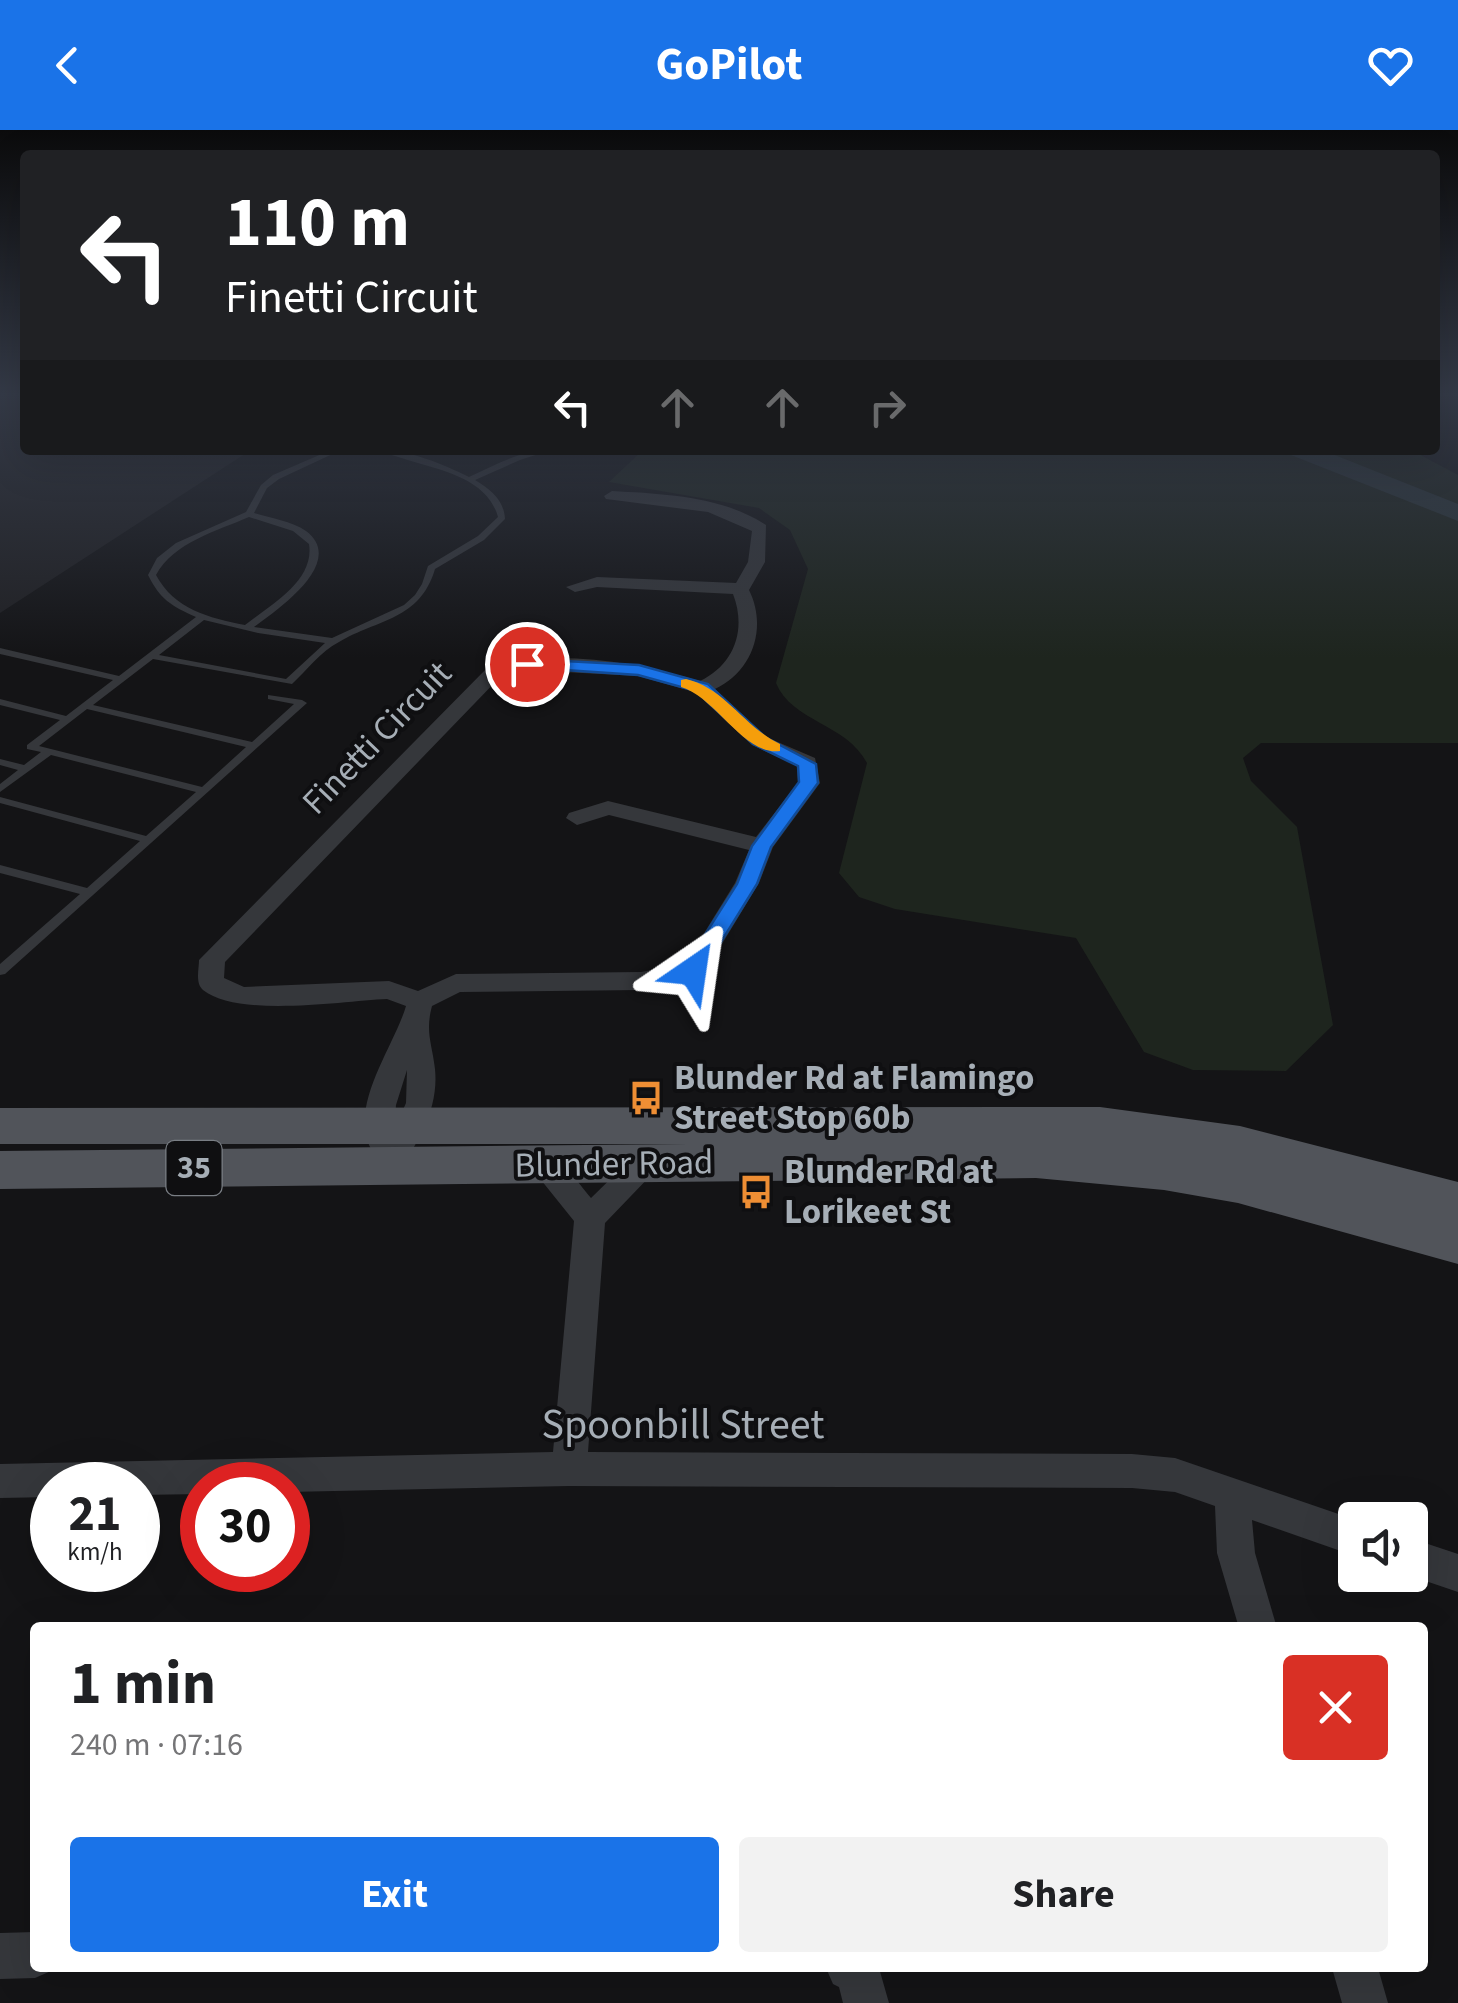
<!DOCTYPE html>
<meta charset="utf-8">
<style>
:root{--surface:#fff;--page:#f2f2f2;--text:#202124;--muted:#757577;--accent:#1a73e8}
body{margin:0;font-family:"Source Sans 3",sans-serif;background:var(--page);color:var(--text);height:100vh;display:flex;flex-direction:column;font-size:38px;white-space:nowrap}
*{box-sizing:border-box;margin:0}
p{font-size:32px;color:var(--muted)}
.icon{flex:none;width:55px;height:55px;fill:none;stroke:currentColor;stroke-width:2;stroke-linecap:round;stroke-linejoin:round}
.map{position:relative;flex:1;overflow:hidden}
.sheet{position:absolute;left:30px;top:1492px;width:1398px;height:350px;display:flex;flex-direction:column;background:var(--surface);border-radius:10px;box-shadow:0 10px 40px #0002}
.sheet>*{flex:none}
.top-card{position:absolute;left:20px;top:20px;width:1420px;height:305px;border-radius:10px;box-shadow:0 10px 40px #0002;background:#202124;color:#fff;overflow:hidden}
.tools{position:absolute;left:1338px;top:1372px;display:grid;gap:20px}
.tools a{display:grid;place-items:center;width:90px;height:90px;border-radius:10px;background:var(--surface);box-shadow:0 10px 40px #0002;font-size:50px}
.speed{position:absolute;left:30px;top:1332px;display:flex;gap:20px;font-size:50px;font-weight:700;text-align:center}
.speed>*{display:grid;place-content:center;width:130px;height:130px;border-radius:50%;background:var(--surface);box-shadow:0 10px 40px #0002;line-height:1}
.speed small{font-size:25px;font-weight:400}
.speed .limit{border:15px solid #d22;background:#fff;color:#111}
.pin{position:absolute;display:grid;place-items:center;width:85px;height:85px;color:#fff;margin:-42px;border:5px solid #fff;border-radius:50%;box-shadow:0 2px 10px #0007}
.me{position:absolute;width:110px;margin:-55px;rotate:32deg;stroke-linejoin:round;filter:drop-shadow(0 0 8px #0008)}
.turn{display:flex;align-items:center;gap:35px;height:210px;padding:0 40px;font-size:45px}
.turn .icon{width:130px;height:130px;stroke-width:2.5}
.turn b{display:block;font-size:70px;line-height:85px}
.lanes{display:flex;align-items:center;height:95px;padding:0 40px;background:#0003;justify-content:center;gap:50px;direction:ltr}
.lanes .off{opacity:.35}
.round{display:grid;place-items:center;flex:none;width:105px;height:105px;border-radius:10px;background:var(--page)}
.summary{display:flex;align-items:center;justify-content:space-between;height:170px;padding:0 40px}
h1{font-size:60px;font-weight:700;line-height:75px}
.button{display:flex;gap:20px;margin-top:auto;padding:20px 40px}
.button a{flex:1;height:115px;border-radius:10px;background:var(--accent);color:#fff;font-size:40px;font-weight:700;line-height:115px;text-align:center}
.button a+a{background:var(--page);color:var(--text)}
header{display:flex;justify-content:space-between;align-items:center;height:130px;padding:0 40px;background:var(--accent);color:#fff;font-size:45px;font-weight:700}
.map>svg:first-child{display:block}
</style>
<header><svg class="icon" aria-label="back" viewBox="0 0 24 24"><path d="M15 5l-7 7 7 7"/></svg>GoPilot<svg class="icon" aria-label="heart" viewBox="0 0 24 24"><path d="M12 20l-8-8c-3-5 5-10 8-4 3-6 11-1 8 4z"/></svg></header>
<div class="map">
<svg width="1458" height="1873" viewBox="0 0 1458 1873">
<rect width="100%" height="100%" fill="#141416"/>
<path fill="#202023" d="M0,266H25V320H251L0,483Z"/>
<path fill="#1e251e" d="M643,320H1411L1458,345V613H1261L1243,628L1251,651L1297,697L1333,895L1286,941L1193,940L1144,922L1076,808L895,779L859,767L839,743L867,633C846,593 792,592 776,553L808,439L790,400L759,378L609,352Z"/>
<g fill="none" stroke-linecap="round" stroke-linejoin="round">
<path fill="#2c373b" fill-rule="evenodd" d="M1288,320H1322L1458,374V391L1291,325Z"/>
<path fill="#35373b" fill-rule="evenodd" d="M331,320H341L279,349L267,358L254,383C270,388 292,391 306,401C347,432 278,479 254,497L332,508L404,475L415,465L422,454L428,436L478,406L498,387C485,339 417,338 380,320C409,320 443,334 469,347C495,335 521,320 551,320L520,330L475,350C491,360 504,370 505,389L484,410L435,439C420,490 378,489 339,512C320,522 307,540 292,554L153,529L93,575L252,612L294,574L268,569V565L302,570L307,573L5,844L0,845V834L80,764L0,743V735L87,758L140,711L0,673V667L146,706L196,662L51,625L0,662V654L18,640L0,635V629L24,635L41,622L27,619V615L60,590L0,575V569L66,586L113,550L0,524V518L119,546L196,487C171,476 160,469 148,445L157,428L176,413L246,382L261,355L273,345ZM249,387L293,401L309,414C315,451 270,475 245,495C209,488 174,479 156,445C174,412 217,401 249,387ZM204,490L258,503L325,513L286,549L159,525ZM87,579L246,617L202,657L39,616Z"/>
<path fill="#35373b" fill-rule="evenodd" d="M612,361C664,364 722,366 766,395L765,432L749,460C768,498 752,542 715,559L766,607L815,628L820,653L773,717L759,753L702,847L641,860L460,862L432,876C425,902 432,913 435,939C439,979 418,1012 397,1044L387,1048L377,1044L372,1036L380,1022L371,1019C348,976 394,917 406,876L387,869C342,871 238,888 203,860C195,853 199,839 199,830L489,536C558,519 633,532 700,551C734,535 747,500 733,464L597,457L575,462L566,457L597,447L736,453L748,432L752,401L708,382L606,369L604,366ZM527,540L638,546L695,562L752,615L797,636L798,653L756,707L608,671L569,683L566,688L577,695L609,685L749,720L735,753L685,834L641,842L456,844L418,861L389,851L244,857L224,848L225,832L502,545ZM407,940L406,973L394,1000L396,975Z
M644,1022L654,1026L659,1034L654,1042L605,1093L588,1322L1132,1324L1175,1328L1356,1390L1355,1426L1252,1390L1255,1423L1277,1498H1239L1217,1423L1215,1376L1175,1362L1132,1358L569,1356L288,1362V1355H202V1364L138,1365V1355H52V1367L0,1368V1334L553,1322L574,1091L529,1035L534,1027C558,1019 576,1051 591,1068L634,1026Z
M1410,1408L1458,1424V1462L1408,1445Z
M35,1802V1838H52L51,1841L35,1848L0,1849V1803Z
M826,1838H879L889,1873H843L839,1857L833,1854Z
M1332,1838H1378L1388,1873H1342Z"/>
<path fill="#51545a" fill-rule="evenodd" d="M1100,977L1240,996L1458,1052V1134L1238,1073L1164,1060L1036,1048L0,1059V1021L688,1014H0V978Z"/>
</g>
<linearGradient id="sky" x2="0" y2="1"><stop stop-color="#0b0b0c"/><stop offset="0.5" stop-color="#343a47"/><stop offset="1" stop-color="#343a47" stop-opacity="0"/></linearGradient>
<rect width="1458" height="528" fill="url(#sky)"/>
<path fill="#1a73e8" stroke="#114b97" stroke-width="2.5" d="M527,529L639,535L708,554L765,607L816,634L818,653L771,717L757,754L700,846H686L682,841L737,754L752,716L799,652L798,636L753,614L696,561L638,545L521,537V530Z"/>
<path fill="#f59e0b" d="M686,549C725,558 744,597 780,614V621C744,626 716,567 681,557V550Z"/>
<defs>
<g id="bus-bare" transform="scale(2.7)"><path d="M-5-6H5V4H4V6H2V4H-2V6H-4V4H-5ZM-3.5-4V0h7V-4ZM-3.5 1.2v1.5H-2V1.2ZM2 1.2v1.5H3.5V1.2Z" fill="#ee8e34" stroke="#0f0f11" stroke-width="2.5" paint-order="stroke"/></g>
</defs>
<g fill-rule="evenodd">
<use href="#bus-bare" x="646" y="968"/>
<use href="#bus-bare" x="756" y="1062"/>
</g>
<g text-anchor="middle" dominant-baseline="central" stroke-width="8" stroke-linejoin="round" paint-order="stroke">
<rect fill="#0f0f11" stroke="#797e84" stroke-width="2.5" x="166.5" y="1011" width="55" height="54" rx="8"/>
<g font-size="32" font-weight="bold" fill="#a6aeb6">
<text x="194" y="1038">35</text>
</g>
<g font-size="35" fill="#a6aeb6" stroke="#0f0f11">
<text transform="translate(377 608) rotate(-46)">Finetti Circuit</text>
<text transform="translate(614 1034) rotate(-1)">Blunder Road</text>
</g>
<g font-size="35" font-weight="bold" fill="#a6aeb6" stroke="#0f0f11" text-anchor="start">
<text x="674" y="948">Blunder Rd at Flamingo<tspan x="674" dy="40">Street Stop 60b</tspan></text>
<text x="784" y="1042">Blunder Rd at<tspan x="784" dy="40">Lorikeet St</tspan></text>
</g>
<g font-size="42" fill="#a6aeb6" stroke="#0f0f11">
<text x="683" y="1295">Spoonbill Street</text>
</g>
</g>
</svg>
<div class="tools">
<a><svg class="icon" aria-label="sound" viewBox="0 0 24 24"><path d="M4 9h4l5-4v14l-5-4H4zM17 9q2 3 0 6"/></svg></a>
</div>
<div class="speed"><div>21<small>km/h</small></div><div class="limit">30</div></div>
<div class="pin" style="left:527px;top:534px;background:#d93025"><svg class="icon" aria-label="arrive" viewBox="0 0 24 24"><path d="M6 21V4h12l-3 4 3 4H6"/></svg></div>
<svg class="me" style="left:693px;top:841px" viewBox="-20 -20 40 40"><path d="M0-17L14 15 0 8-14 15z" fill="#1a73e8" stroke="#fff" stroke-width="4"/></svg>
<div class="top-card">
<div class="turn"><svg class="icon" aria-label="left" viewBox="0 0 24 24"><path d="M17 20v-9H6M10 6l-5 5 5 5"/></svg><div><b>110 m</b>Finetti Circuit</div></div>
<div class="lanes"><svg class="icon" aria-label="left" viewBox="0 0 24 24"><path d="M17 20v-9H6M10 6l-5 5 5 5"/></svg><svg class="icon off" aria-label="ahead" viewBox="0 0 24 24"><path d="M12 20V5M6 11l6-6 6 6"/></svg><svg class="icon off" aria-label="ahead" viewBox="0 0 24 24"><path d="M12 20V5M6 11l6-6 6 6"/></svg><svg class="icon off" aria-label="right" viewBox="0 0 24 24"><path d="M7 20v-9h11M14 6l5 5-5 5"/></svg></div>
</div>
<section class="sheet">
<div class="summary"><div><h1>1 min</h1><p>240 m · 07:16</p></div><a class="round" style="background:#d93025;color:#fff"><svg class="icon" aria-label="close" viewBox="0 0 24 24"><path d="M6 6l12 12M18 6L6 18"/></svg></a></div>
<div class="button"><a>Exit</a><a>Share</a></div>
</section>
</div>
